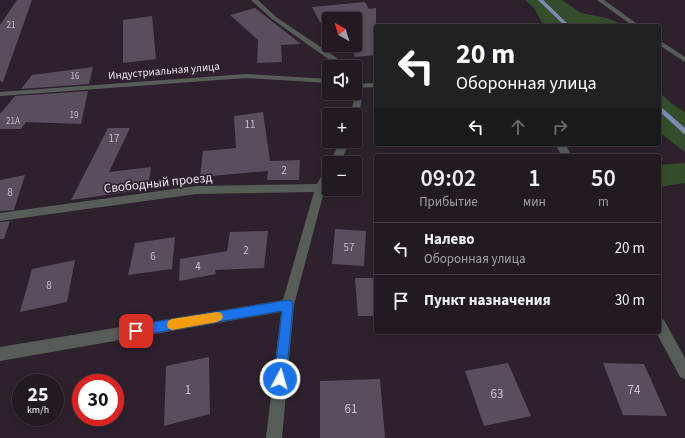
<!DOCTYPE html>
<html lang="ru">
<meta charset="utf-8">
<style>
:root{--surface:#221922;--page:#2a222a;--text:#f1f3f6;--muted:#a2a0a5;--line:#3f3840}
body{margin:0;font-family:"Source Sans 3",sans-serif;background:var(--page);color:var(--text);height:100vh;display:flex;flex-direction:column;font-size:15px;white-space:nowrap}
*{box-sizing:border-box;margin:0}
p{font-size:13px;color:var(--muted)}
.icon{flex:none;width:22px;height:22px;fill:none;stroke:currentColor;stroke-width:2;stroke-linecap:round;stroke-linejoin:round}
.map{position:relative;flex:1;overflow:hidden}
.sheet{position:absolute;left:374px;top:154px;width:287px;height:180px;display:flex;flex-direction:column;background:var(--surface);border-radius:4px;box-shadow:0 2px 6px #0003,0 0 0 1px var(--line)}
.sheet>*{flex:none}
.banner{position:absolute;left:374px;top:24px;width:287px;height:122px;border-radius:4px;box-shadow:0 2px 6px #0003,0 0 0 1px var(--line);background:#202124;color:#fff;overflow:hidden}
.needle{width:26px;rotate:321deg}
.tools{position:absolute;left:322px;top:12px;display:grid;gap:8px}
.tools a{display:grid;place-items:center;width:40px;height:40px;border-radius:4px;background:var(--surface);box-shadow:0 2px 6px #0003,0 0 0 1px var(--line);font-size:20px}
.speed{position:absolute;left:12px;top:374px;display:flex;gap:8px;font-size:20px;font-weight:700;text-align:center}
.speed>*{display:grid;place-content:center;width:52px;height:52px;border-radius:50%;background:var(--surface);box-shadow:0 2px 6px #0003,0 0 0 1px var(--line);line-height:1}
.speed small{font-size:10px;font-weight:400}
.speed .limit{border:6px solid #d22;background:#fff;color:#111}
.pin{position:absolute;display:grid;place-items:center;width:34px;height:34px;color:#fff;margin:-17px;border-radius:8px;box-shadow:0 2px 6px #0006}
.me{position:absolute;width:44px;margin:-22px;rotate:6deg;stroke-linejoin:round;filter:drop-shadow(0 0 3px #0008)}
.turn{display:flex;align-items:center;gap:14px;height:84px;padding:0 16px;font-size:18px}
.turn .icon{width:52px;height:52px;stroke-width:2.5}
.turn b{display:block;font-size:28px;line-height:34px}
.lanes{display:flex;align-items:center;height:38px;padding:0 16px;background:#0003;justify-content:center;gap:20px;direction:ltr}
.lanes .off{opacity:.35}
.eta{display:flex;justify-content:space-evenly;align-items:center;height:68px;text-align:center}
.eta b{font-size:24px;font-weight:600;line-height:28px}
ul{padding:0;list-style:none}
li{display:flex;align-items:center;gap:12px;height:52px;padding:0 16px;border-top:1px solid var(--line)}
li div{flex:1}
li b{display:block;font-size:15px}
li em{font-style:normal}
.map>svg:first-child{display:block}
</style>
<div class="map">
<svg width="685" height="438" viewBox="0 0 685 438">
<rect width="100%" height="100%" fill="#2d212e"/>
<path fill="#344e2c" d="M525,0H562L581,13L607,18L626,26H544L534,8Z
M659,92L672,104L685,112V152L659,132Z
M685,163V183L659,187V165Z"/>
<g fill="none" stroke-linecap="round" stroke-linejoin="round">
<path fill="#7c8cb6" fill-rule="evenodd" d="M538,0H543L570,26H565Z
M659,106L661,107L685,128V134L683,133L659,111Z"/>
</g>
<path fill="#584e5e" d="M17,0H32L3,82L0,81V25Z
M365,2L369,9L376,8V55L355,57L350,45H355V19H329V34L327,35L312,7Z
M255,8L301,44L281,45L282,62L257,63L258,40L230,15Z
M152,16L156,59L123,63V20Z
M93,67L89,84L21,89L32,75Z
M88,91L81,124L26,122L21,129H0V114L15,96Z
M263,112L270,161L300,160L299,180H267L268,171L200,177L203,151L236,148L234,116Z
M108,128H130L109,172L151,167L148,189L71,200Z
M25,175L14,210L0,211V180Z
M10,221L4,239H0V222Z
M335,229L366,231L364,266L332,264Z
M268,231L264,268L215,270L216,274L179,281L180,259L227,251L230,232Z
M175,237L172,269L128,275L135,243Z
M75,260L67,302L20,312L32,269Z
M355,278H376V316H358Z
M209,357L210,414L164,426L166,366Z
M508,363L531,416L484,426L465,371Z
M603,363L644,364L667,416L623,415Z
M380,379L385,438H320V381Z"/>
<g fill="none" stroke-linecap="round" stroke-linejoin="round">
<path fill="#565d57" fill-rule="evenodd" d="M251,0H258L276,17L337,58L340,67H332L331,61L272,19Z
M597,0H604L640,26H633Z
M659,40L685,57V62L659,45Z
M246,74L329,79V83L246,78L0,96V92Z
M376,83V87L355,88V84Z
M355,90C366,94 360,107 358,115L355,117V115H350L354,100L351,93H355Z
M341,141H351L339,163H329Z
M555,144H565L572,156H562Z
M329,169V181L325,188L294,305L282,438H266L281,312L0,361V347L283,300L314,192L196,194L0,221V213L196,186L317,184L325,170Z
M659,318L664,320L685,358V379L680,377L656,332H659Z"/>
</g>
<path fill="#1a73e8" stroke="#114b97" d="M288,300L292,301L293,305L286,379L285,383L280,385L276,383L274,379L282,311L136,336L132,334L131,331L132,327L136,325Z"/>
<path fill="#f59e0b" d="M217,312L221,313L223,317L221,320L217,322L172,330L168,328L167,325L168,321L172,319Z"/>
<g text-anchor="middle" dominant-baseline="central" stroke-width="3.5" stroke-linejoin="round" paint-order="stroke">
<g font-size="9" fill="#c8c0cb">
<text x="11" y="25">21</text>
<text x="75" y="76">16</text>
<text x="74" y="115">19</text>
<text x="13" y="121">21А</text>
</g>
<g font-size="11" fill="#eee6ef" stroke="#2d212e">
<text transform="translate(164 71) rotate(-5)">Индустриальная улица</text>
</g>
<g font-size="11" fill="#c8c0cb">
<text x="250" y="124">11</text>
<text x="114" y="138">17</text>
<text x="284" y="170">2</text>
<text x="10" y="192">8</text>
<text x="349" y="247">57</text>
<text x="246" y="250">2</text>
<text x="153" y="256">6</text>
<text x="198" y="266">4</text>
<text x="49" y="285">8</text>
</g>
<g font-size="13" fill="#eee6ef" stroke="#2d212e">
<text transform="translate(158 183) rotate(-6)">Свободный проезд</text>
</g>
<g font-size="13" fill="#c8c0cb">
<text x="188" y="390">1</text>
<text x="634" y="390">74</text>
<text x="497" y="394">63</text>
<text x="351" y="409">61</text>
</g>
</g>
</svg>
<div class="tools">
<a><svg class="needle" viewBox="-14 -14 28 28"><path d="M0-13l5 13h-10z" fill="#e53935"/><path d="M0 13l5-13h-10z" fill="#a2a0a5"/></svg></a>
<a><svg class="icon" aria-label="sound" viewBox="0 0 24 24"><path d="M4 9h4l5-4v14l-5-4H4zM17 9q2 3 0 6"/></svg></a>
<a>+</a>
<a>−</a>
</div>
<div class="speed"><div>25<small>km/h</small></div><div class="limit">30</div></div>
<div class="pin" style="left:136px;top:331px;background:#d93025"><svg class="icon" aria-label="arrive" viewBox="0 0 24 24"><path d="M6 21V4h12l-3 4 3 4H6"/></svg></div>
<svg class="me" style="left:280px;top:379px" viewBox="-20 -20 40 40"><circle r="17" fill="#1a73e8" stroke="#fff" stroke-width="3"/><path d="M0-11L8 9 0 5-8 9z" fill="#fff"/></svg>
<div class="banner">
<div class="turn"><svg class="icon" aria-label="left" viewBox="0 0 24 24"><path d="M17 20v-9H6M10 6l-5 5 5 5"/></svg><div><b>20 m</b>Оборонная улица</div></div>
<div class="lanes"><svg class="icon" aria-label="left" viewBox="0 0 24 24"><path d="M17 20v-9H6M10 6l-5 5 5 5"/></svg><svg class="icon off" aria-label="ahead" viewBox="0 0 24 24"><path d="M12 20V5M6 11l6-6 6 6"/></svg><svg class="icon off" aria-label="right" viewBox="0 0 24 24"><path d="M7 20v-9h11M14 6l5 5-5 5"/></svg></div>
</div>
<section class="sheet">
<div class="eta">
<div><b>09:02</b><p>Прибытие</p></div>
<div><b>1</b><p>мин</p></div>
<div><b>50</b><p>m</p></div>
</div>
<ul>
<li><svg class="icon" aria-label="left" viewBox="0 0 24 24"><path d="M17 20v-9H6M10 6l-5 5 5 5"/></svg><div><b>Налево</b><p>Оборонная улица</p></div><em>20 m</em></li>
<li><svg class="icon" aria-label="arrive" viewBox="0 0 24 24"><path d="M6 21V4h12l-3 4 3 4H6"/></svg><div><b>Пункт назначения</b></div><em>30 m</em></li>
</ul>
</section>
</div>
